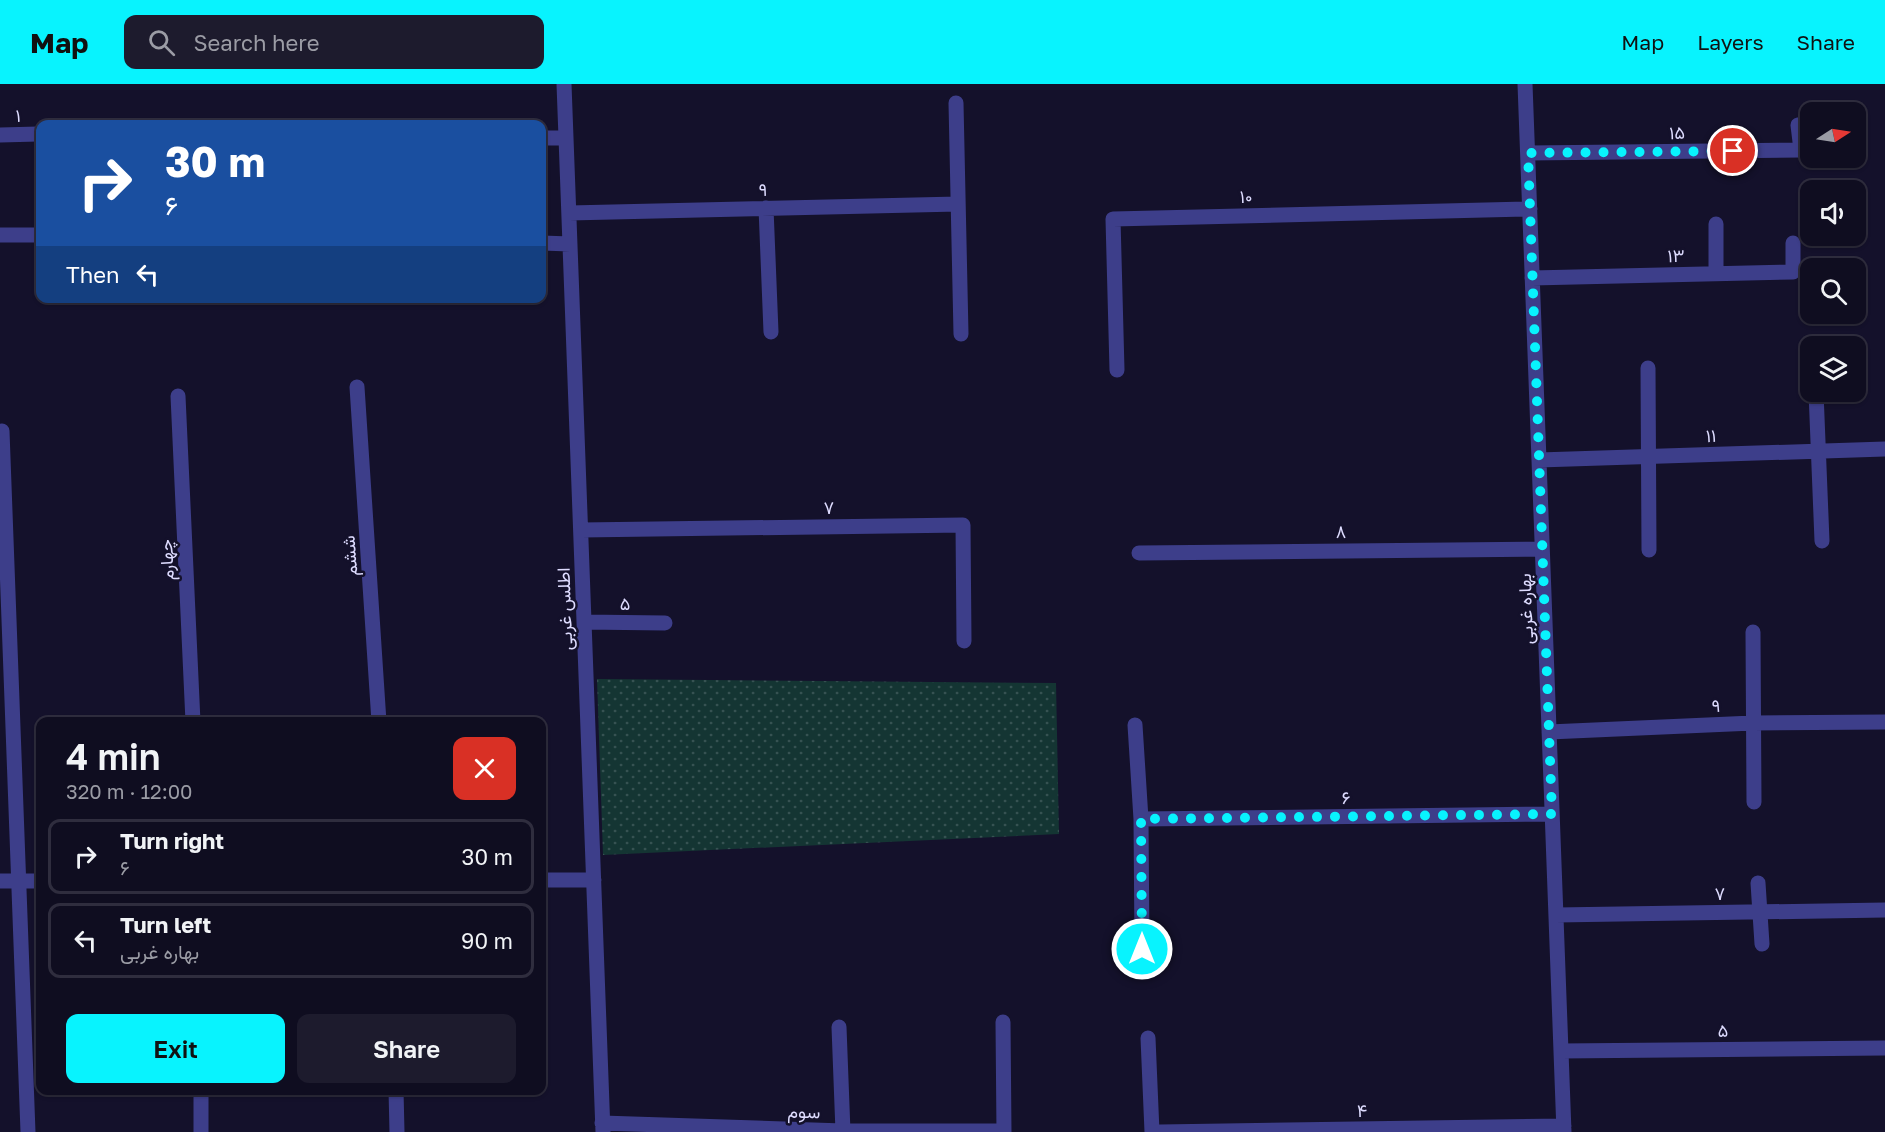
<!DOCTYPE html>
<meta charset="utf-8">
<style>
:root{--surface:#0f0d20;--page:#1d1b2d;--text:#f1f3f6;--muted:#9b9ca5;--line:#2f2d3e;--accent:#08f3fe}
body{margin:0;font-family:"Golos Text",Vazirmatn,sans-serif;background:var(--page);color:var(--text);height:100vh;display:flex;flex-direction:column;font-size:22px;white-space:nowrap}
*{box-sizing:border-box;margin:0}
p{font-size:20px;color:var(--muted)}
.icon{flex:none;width:33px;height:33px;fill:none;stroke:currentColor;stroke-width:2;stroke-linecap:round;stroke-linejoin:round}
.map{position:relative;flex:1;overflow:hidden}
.panel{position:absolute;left:36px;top:633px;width:510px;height:378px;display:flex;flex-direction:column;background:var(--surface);border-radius:12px;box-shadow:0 2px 4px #0004,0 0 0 2px var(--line)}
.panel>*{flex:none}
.banner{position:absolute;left:36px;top:36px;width:510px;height:183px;border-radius:12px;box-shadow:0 2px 4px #0004,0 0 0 2px var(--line);background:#1a4fa0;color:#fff;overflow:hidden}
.needle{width:39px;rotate:78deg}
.tools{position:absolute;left:1800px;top:18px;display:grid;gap:12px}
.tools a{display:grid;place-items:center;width:66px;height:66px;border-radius:12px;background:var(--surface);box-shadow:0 2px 4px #0004,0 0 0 2px var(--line);font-size:30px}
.pin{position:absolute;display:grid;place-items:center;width:51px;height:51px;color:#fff;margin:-26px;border:3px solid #fff;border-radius:50%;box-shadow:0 2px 6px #0007}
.me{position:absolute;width:66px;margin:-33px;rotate:0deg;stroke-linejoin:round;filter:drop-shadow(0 0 4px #0008)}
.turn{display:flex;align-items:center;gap:21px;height:126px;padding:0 30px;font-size:27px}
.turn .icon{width:78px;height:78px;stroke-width:2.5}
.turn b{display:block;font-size:42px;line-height:51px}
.then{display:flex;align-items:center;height:57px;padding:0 30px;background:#0003;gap:12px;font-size:22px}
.round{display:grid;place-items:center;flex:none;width:63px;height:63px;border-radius:12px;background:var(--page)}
.headline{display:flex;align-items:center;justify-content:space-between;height:102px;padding:0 30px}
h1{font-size:36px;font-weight:600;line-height:45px}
.primary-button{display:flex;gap:12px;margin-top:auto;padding:12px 30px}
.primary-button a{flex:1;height:69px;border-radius:12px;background:var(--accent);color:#111;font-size:24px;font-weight:600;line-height:69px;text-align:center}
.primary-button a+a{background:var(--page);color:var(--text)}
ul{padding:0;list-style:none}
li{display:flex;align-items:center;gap:18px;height:75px;margin:0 12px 9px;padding:0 18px;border:3px solid var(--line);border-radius:12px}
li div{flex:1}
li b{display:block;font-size:22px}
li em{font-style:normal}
header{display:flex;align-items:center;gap:36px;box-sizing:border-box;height:84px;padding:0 30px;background:var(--accent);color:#111}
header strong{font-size:28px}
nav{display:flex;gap:33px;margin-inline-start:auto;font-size:21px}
.search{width:420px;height:54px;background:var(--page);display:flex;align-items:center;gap:15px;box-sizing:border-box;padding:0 21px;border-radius:12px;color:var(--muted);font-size:22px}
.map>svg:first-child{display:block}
</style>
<header>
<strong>Map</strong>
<div class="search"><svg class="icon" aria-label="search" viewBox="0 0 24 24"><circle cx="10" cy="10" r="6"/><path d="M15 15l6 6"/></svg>Search here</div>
<nav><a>Map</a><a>Layers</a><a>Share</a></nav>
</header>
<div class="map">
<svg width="1885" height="1048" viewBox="0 0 1885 1048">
<defs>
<pattern id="park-dots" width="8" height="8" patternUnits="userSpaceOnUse" patternTransform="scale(1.5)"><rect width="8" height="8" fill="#143533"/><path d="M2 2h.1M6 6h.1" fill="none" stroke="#365252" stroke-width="1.8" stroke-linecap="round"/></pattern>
</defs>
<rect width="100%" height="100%" fill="#14112b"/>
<path fill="url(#park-dots)" d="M597,595L1056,599L1059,750L603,771Z"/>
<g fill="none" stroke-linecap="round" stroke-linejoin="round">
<path stroke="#3d3e8a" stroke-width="15" d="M564,0L603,1048
M1525,0L1564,1048
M956,19L961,250
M0,51L38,50
M542,54H566
M1528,69L1801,66L1798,41
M766,124L771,248
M569,129L958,120
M1716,140V189
M0,151H40
M542,159L570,160
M1532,194L1793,188V159
M1648,284L1649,466
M1117,286L1113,135L1530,125
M357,303L379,638
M1816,308L1822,457
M178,312L193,638
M2,347L28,1048
M1539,376L1885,365
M581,446L963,441L964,557
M1139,469L1542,465
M584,538L665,539
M1753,548L1754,718
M1135,641L1141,735L1142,865
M1549,648L1753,639L1885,638
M1141,735L1552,730
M542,796H594
M0,797H40
M1758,799L1762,860
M1556,831L1885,826
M1003,938L1004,1048
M839,943L843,1048
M1148,954L1152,1048
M1561,967L1885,964
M201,1006V1048
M396,1006L397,1048
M602,1039L843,1047H1004
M1160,1048L1564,1042"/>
</g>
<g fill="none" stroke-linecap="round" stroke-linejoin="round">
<path stroke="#08f3fe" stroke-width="10" stroke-dasharray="0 18" d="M1142,865L1141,735L1552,730L1528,69L1733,67"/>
</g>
<g text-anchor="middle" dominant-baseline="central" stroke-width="5" stroke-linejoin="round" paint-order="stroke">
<g font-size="18" fill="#dedcff" stroke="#14112b">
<text transform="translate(18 31) rotate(-2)">۱</text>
<text transform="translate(1677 48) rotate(-1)">۱۵</text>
<text transform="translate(763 105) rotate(-1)">۹</text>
<text transform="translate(1246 112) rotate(-1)">۱۰</text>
<text transform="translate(1676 171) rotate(-1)">۱۳</text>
<text transform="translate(1711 351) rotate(-2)">۱۱</text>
<text transform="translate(829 423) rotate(-1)">۷</text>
<text transform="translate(1341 447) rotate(-1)">۸</text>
<text transform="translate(349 472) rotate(-94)">ششم</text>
<text transform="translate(166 476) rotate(-93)">چهارم</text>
<text x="625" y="519">۵</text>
<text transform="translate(564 525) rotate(-92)">اطلس غربی</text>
<text transform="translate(1525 525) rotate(-92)">بهاره غربی</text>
<text transform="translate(1716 621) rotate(-3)">۹</text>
<text transform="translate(1346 713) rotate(-1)">۶</text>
<text transform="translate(1720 809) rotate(-1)">۷</text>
<text transform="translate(1723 946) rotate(-1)">۵</text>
<text transform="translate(1362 1026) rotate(-1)">۴</text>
<text transform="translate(804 1027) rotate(2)">سوم</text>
</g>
</g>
</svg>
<div class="tools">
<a><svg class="needle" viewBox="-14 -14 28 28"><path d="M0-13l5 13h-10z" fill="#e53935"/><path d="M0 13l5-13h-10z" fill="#9b9ca5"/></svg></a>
<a><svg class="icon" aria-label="sound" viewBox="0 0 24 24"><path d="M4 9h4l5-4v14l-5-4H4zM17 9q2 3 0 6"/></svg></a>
<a><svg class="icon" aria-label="search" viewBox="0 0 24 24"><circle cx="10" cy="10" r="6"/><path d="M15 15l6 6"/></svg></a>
<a><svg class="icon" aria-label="layers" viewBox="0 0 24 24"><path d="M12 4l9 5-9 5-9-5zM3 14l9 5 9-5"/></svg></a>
</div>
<div class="pin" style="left:1733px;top:67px;background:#d93025"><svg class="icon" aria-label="arrive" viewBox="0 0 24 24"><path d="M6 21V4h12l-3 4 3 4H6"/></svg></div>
<svg class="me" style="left:1142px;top:865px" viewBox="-20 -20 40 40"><circle r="17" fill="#08f3fe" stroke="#fff" stroke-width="3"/><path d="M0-11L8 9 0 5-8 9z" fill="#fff"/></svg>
<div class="banner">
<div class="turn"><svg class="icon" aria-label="right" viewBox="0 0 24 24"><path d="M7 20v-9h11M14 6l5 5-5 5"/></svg><div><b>30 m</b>۶</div></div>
<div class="then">Then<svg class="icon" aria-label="left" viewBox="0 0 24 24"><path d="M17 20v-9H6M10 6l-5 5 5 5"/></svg></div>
</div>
<section class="panel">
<div class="headline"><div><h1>4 min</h1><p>320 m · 12:00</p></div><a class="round" style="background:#d93025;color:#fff"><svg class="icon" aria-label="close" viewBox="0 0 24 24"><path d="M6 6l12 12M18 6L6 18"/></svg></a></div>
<ul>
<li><svg class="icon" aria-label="right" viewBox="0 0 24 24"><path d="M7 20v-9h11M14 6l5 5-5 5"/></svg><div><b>Turn right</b><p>۶</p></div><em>30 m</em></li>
<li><svg class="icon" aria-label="left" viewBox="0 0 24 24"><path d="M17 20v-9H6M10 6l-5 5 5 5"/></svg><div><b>Turn left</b><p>بهاره غربی</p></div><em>90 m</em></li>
</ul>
<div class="primary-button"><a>Exit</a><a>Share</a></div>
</section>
</div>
